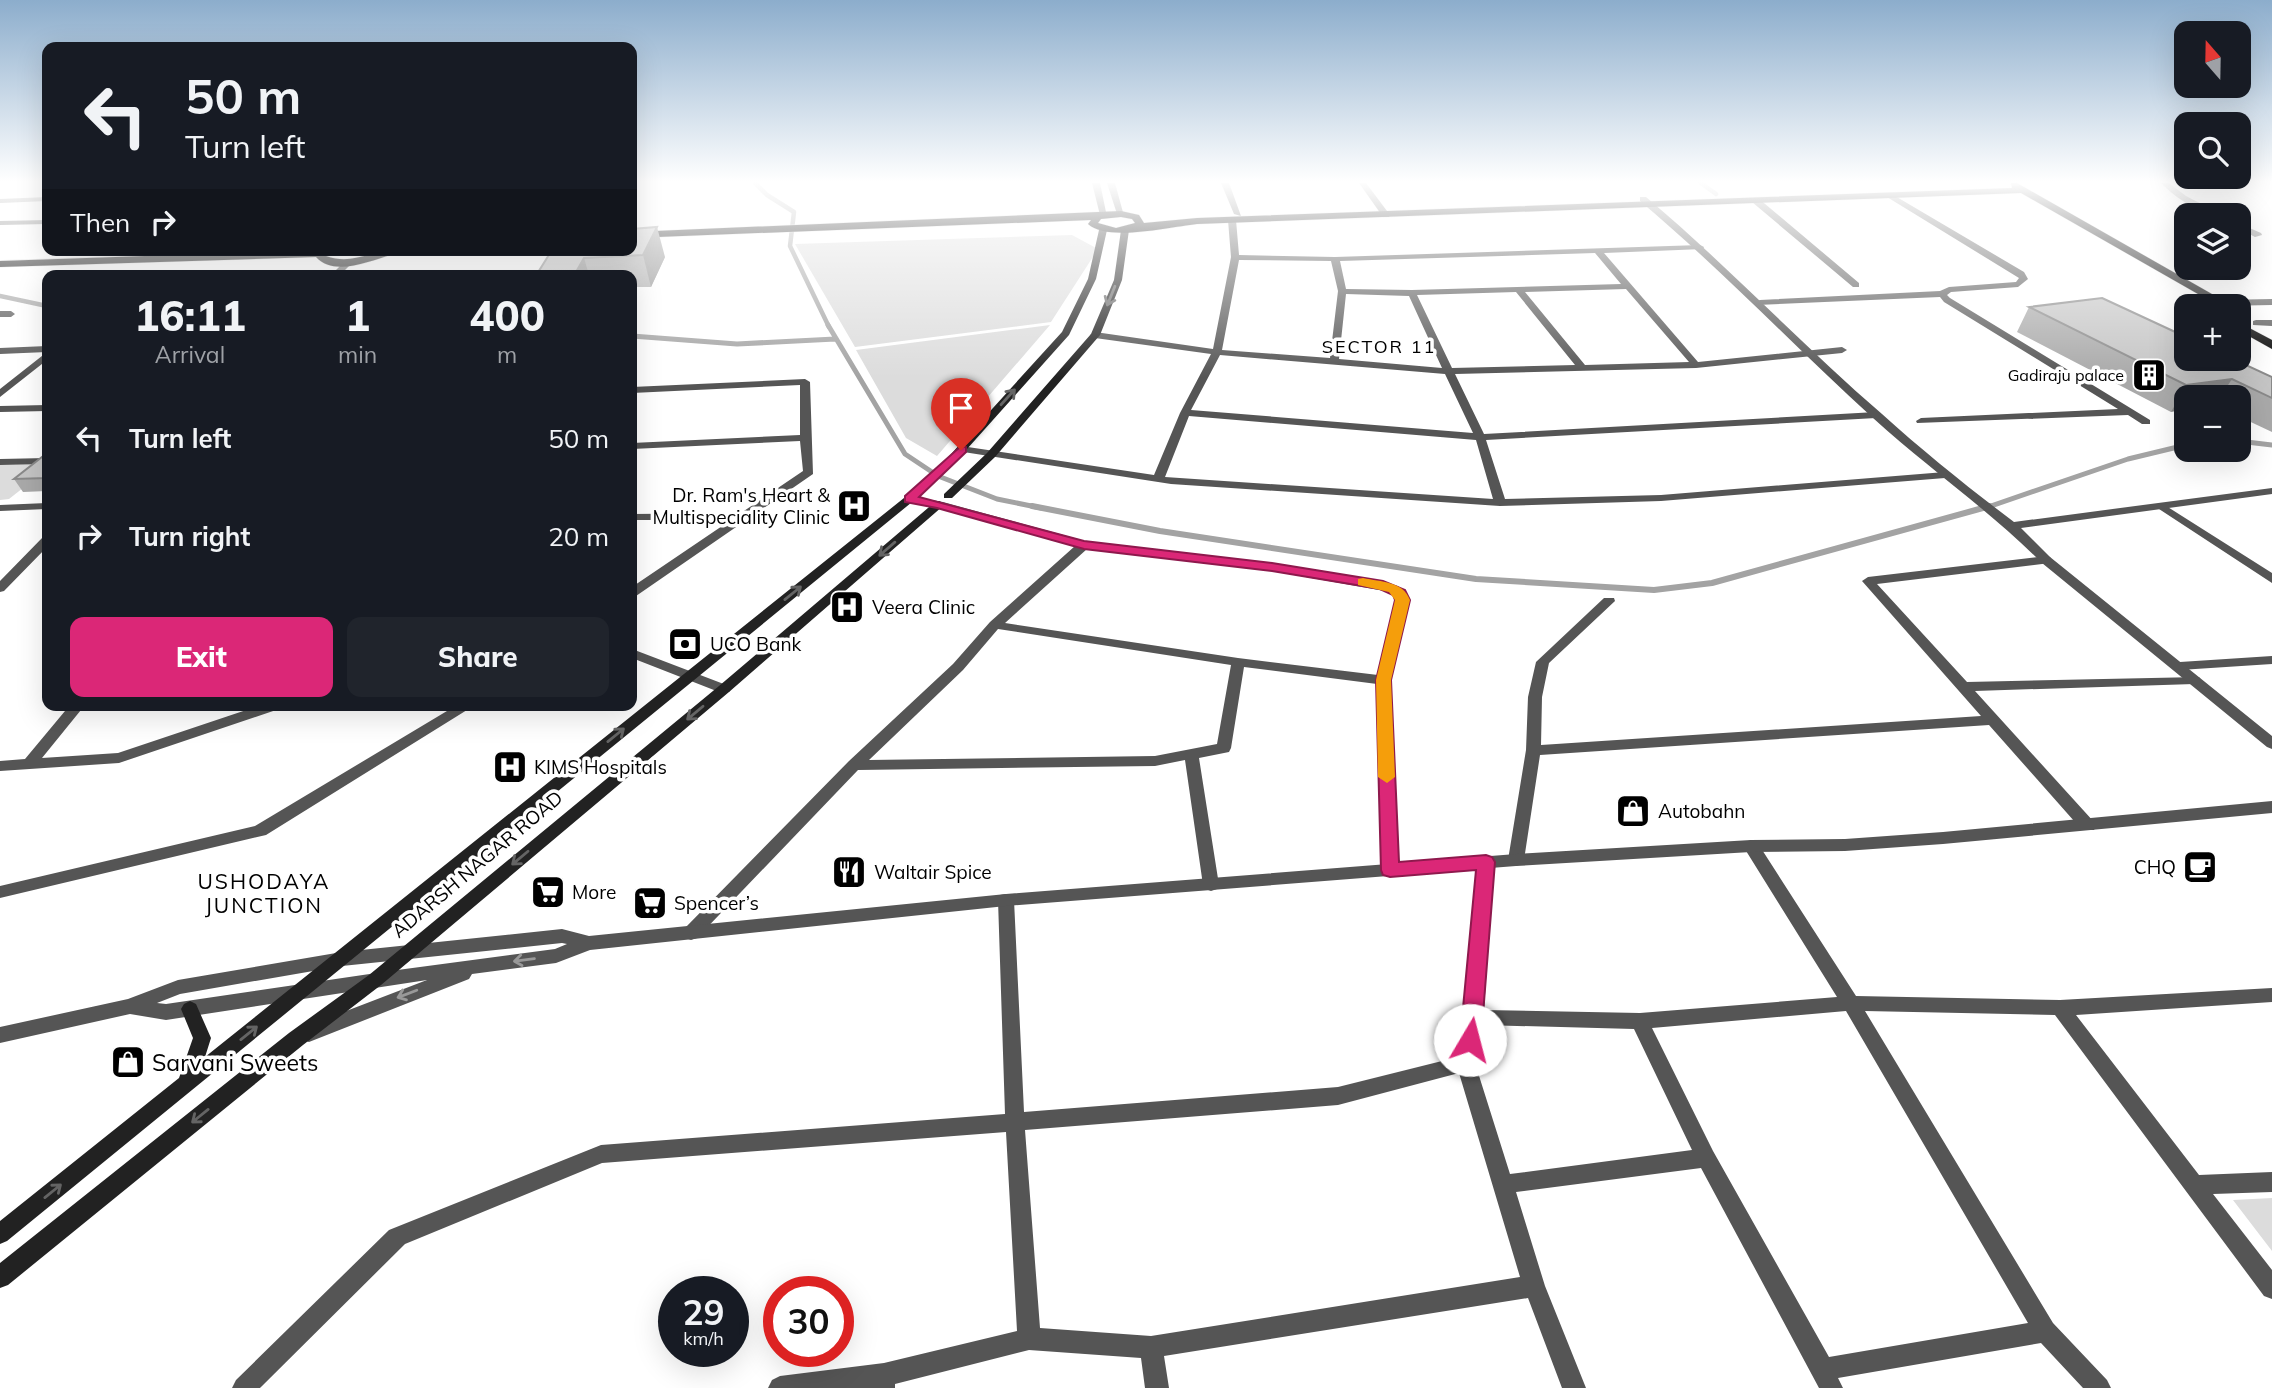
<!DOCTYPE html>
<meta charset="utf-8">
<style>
:root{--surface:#171b24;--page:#20242c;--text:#f1f3f6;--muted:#9ea1a6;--accent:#db2777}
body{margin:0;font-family:Mulish,sans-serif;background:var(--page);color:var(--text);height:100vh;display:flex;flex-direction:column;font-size:26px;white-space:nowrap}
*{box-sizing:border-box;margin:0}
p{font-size:23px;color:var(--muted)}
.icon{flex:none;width:38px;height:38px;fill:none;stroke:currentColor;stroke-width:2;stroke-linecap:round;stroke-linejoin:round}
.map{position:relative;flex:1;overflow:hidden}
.details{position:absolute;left:42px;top:270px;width:595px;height:441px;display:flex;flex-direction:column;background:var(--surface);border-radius:14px;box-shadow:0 7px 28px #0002}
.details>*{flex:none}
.hud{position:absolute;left:42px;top:42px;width:595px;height:214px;border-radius:14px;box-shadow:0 7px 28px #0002;background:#171b24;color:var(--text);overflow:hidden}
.needle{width:46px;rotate:340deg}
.controls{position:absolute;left:2174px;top:21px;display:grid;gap:14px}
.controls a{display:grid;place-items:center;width:77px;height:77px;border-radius:14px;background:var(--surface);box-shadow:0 7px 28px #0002;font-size:35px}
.speed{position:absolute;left:658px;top:1276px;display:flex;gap:14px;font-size:35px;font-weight:700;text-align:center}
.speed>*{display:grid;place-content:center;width:91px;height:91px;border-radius:50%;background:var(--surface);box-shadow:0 7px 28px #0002;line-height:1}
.speed small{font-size:18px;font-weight:400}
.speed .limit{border:10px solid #d22;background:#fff;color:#111}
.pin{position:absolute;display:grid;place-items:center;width:60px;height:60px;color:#fff;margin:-72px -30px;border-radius:50% 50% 50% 0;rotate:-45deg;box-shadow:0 0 7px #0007}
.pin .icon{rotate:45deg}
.me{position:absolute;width:77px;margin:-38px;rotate:8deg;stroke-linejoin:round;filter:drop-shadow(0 0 5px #0008)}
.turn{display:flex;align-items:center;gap:24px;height:147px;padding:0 28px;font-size:32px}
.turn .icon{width:91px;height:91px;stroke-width:2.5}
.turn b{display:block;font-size:49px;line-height:60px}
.then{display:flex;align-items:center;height:66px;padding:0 28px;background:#0003;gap:14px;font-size:26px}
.eta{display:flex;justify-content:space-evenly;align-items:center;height:119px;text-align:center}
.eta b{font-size:42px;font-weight:800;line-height:49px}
.action{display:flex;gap:14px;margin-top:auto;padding:14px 28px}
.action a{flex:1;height:80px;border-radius:14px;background:var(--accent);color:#fff;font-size:28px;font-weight:800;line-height:80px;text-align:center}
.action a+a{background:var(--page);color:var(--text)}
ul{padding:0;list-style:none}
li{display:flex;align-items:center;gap:21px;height:98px;padding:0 28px}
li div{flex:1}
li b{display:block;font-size:26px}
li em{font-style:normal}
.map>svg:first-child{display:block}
</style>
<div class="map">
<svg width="2272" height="1388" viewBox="0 0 2272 1388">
<rect width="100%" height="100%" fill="#fff"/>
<path fill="#dcdcdc" d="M1072,235L1098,249L1051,322L855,347L795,244Z
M1050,325L937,456L906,438L856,350Z
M47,464V469L9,499L0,500V465Z
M2272,1198V1251L2233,1200Z"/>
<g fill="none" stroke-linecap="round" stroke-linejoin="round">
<path stroke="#a3a3a3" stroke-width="4.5" d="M755,183L767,195L794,212L790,246L829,327
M1701,183L1716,194
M0,296L47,306"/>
<path stroke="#a3a3a3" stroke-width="5" d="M828,325L905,454L938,476L997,499L1041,508
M632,336L737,344L835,339
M2238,441L2272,445
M1985,508L2128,459L2186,445"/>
<path stroke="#a3a3a3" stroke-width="6" d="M1032,506L1160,531L1476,579L1654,590L1712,583L1990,506"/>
<g stroke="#dbdbdb" stroke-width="1">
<path id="primary" d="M2011,183H2017L2233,306H2219L2021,193L1197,224C1170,227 1107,242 1088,224L1091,220L632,238V232L1121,211L1139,215L1144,223L1197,218L2012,188ZM1121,217L1132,219L1135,223L1116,228L1098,223L1101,219Z
M317,250H327L326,256C348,264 365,255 385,250C402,247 424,250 441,250L436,253C422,254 405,252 391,255C369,261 334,277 316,257L0,267V261Z
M2238,322L2272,340V349L2238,330Z"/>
</g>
<path fill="#555" fill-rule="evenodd" d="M1221,183H1229L1241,216L1234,214Z
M1359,183H1366L1390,215L1389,217H1383Z
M2161,183H2169L2186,196L2223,215C2201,216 2176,198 2161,183Z
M1890,193L2024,272L2028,279L2018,287L1951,292L1947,295L1950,298L2150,420V424H2142L2128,415L1917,423L1916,421L1921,418L2118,409L1944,302L1940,297L1757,305V301L1760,300L1940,291L1949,287L2016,282L2019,278L1887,197L1886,195Z
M47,197V201L0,203V199Z
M1752,198H1758L1859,283V287H1853L1752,202Z
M1232,218L1236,220L1239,255L1335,257L1700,245L1704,247L1703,249L1604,253L1698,362L1842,347L1847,350L1842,353L1696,368L1455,374L1484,434L1876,412L1881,415L1876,418L1486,440L1505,499L1661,495L1945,472L1951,475L1945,478L1661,501L1500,506L1171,484L957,451L956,449L961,446L1154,475L1180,413L1211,354L1095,338L1090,335L1095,332L1213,349L1231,257L1228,220ZM1595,253L1621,284L1412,290L1346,289L1340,261ZM1239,260L1331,261L1338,291L1330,358L1222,350ZM1626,289L1689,362L1585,365L1525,292ZM1516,292L1575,365L1452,368L1417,295ZM1346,294L1409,296L1442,368L1339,359ZM1220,355L1445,374L1473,433L1191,410ZM1189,416L1476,440L1493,499L1165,477Z
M47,220V224L0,225V221Z
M2238,223L2261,233L2262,235L2255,237L2238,228Z
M91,250H100L92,255L88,253Z
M346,260L353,262L340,275H331Z
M2272,299V305L2221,306L2217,303L2221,300Z
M0,311H11L15,314L11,317H0Z
M2256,320H2272V326L2253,325V321Z
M47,346V352L0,354V348Z
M47,352V360L0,397V389Z
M805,379L810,382L813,474L636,596L632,597V587L731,520H632V514L741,513L803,471L800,441L632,449V443L800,435V385L632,393V387Z
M47,405V411L0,412V406Z
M47,458V464L0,465V459Z
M910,496L943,502L1085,541L1272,563L1398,586L1408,600L1391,680L1398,870L1396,874L1390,876L1384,874L1382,870L1377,684L1244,667L1231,748L1229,752L1199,758L1219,885L1217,889L1211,891L1205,889L1203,885L1185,760L1155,766L858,770L697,938L691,940L685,938L682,933L685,928L849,761L953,664L990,622L1075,546L938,507L906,501V497ZM1087,549L1272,571L1390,592L1396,600L1378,675L1238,658L1005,623ZM998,629L1231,665L1217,744L1155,756L869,760L963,670Z
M47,503V509L0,511V505Z
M2163,504L2272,573V583L2159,509V505Z
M47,536V547L4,591L0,592V581L43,537Z
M2046,556L2050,557L2052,560L2050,563L1877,584L1967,682L2199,677L2201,680L2199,683L2194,684L1975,691L2094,822L2096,826L2094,830H2082L1989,725L1540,755L1524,860L1522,864L1516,866L1510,864L1508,860L1526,750L1528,697L1536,662L1604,598H1614L1615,601L1549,663L1542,697L1541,745L1981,716L1862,581L1868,577Z
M632,649L729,686L731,689L729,692H719L632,658Z
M2272,656V664L2180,670L2173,666L2180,662Z
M70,705H85L42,758L118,753L261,705H284L282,708L119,763L0,771V761L25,759Z
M457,705H475L266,835L0,898V886L255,826Z
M1751,840L1757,842L1856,996L2060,1000L2272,988V1002L2076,1015L2199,1175L2272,1172V1192L2213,1194L2272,1270V1299L2264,1296L2055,1015L1865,1011L2053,1323L2107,1380L2111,1388H2083L2041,1343L1838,1378L1843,1388H1819L1701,1168L1516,1192L1545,1286L1586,1388H1562L1528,1298L1164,1356L1169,1388H1145L1141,1358L1029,1350L895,1384V1388H768L772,1380L780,1376L884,1363L1017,1331L1006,1132L602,1163L405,1244L260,1388H232L236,1380L389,1230L601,1145L1005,1114L998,900L1000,895L1006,894L1012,895L1014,900L1024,1112L1338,1087L1458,1057L1465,1017L1478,862L1480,858L1486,856L1492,858L1494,862L1484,1010L1640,1013L1837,997L1743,846L1745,842ZM1846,1011L2028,1323L1829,1357L1713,1151L1652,1028ZM1482,1025L1634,1029L1692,1150L1510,1174L1475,1063ZM1459,1073L1520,1277L1151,1336L1040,1328L1025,1130L1338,1105Z"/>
<path fill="#555" fill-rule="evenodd" d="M1092,183H1100L1107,217L1100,215Z
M1107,183H1115L1124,216L1117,214Z
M1640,197H1646C1728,266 1801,344 1882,414C1924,452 1969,488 2014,522L2272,488V494L2021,528L2050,557L2272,736V749L2267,747L2042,563C1989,510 1928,468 1873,418C1794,346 1721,269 1640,201Z
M2272,801V813L1943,844L1845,851L1751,852L1516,866L1006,906L590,950L556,963L472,974L469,979L309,1042L302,1040L300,1034L302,1028L427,980L166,1020L130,1014L0,1043V1027L128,999L178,980L342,952L562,929L589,936L1006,894L1516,854L1751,840L1845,839L1943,832ZM562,943L567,944L555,949L390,971L166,1004L157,1003L180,994L342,966Z"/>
<path fill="#222" fill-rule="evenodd" d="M1103,228L1107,230L1096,279L1069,335L950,468L917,498L7,1241L0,1244V1221L179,1078L193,1038L181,1009L184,1004L190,1001L196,1004L211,1038L205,1057L909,494L942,464L1062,332L1088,279L1099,230Z
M1125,228L1129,230L1122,280L1100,335L995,457L952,498H944V494L987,453L1091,334L1114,280L1121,230Z
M939,501L945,504L943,506L729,692L381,985L303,1045L8,1285L0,1288V1263L289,1033L369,975L719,686L935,502Z"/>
<use href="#primary" fill="#000" fill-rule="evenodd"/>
</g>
<path fill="#a9a9a9" d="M552,250H632L665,257L651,287H632V275H537Z
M2029,307L2272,377V432L2238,416V397H2186L2171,412L2017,332Z
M47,453V491L23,492L14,479Z"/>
<path fill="#898989" d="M657,227L665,257L651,287L643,255Z
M584,258L589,275H576V272Z
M2232,379L2220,397H2186V409L2171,412L2186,385Z"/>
<path fill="#c4c4c4" stroke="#898989" stroke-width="2" d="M657,227L643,255L584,258L576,272L537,274L552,250H632V229Z
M2102,298L2186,337V359H2233L2272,377V398L2232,379L2186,385L2029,307Z
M47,453V478L14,479Z"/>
<defs><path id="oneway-shaft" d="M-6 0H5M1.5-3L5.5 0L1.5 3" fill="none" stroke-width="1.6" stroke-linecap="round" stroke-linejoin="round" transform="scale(1.75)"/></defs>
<g stroke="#646464">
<use href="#oneway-shaft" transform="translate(1111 296) rotate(112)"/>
<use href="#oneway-shaft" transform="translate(1008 397) rotate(-48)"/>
<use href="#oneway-shaft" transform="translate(887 549) rotate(139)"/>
<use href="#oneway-shaft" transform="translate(793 593) rotate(-39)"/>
<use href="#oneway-shaft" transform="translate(695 713) rotate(140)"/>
<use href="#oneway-shaft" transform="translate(616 735) rotate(-39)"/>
<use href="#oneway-shaft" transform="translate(520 858) rotate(140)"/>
<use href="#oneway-shaft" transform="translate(249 1033) rotate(-39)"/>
<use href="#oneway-shaft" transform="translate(200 1116) rotate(141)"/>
<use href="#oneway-shaft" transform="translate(53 1191) rotate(-39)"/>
</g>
<g stroke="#999">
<use href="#oneway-shaft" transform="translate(524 960) rotate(173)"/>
<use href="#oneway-shaft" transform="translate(407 994) rotate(159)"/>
</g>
<linearGradient id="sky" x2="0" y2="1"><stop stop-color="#8cadcc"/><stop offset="0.48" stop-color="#fff"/><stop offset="1" stop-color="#fff" stop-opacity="0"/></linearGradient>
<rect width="2272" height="378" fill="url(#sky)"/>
<path fill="#db2777" stroke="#8e194d" stroke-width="2" d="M961,446L966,447V452L919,497L1084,541L1272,563L1383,581L1405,590L1410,600L1391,680L1399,862L1486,855L1492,857L1495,862L1481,1040L1478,1047L1470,1049L1463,1047L1460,1040L1476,870L1390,877L1383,875L1381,870L1376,680L1395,600L1393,595L1380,589L1272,571L1084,549L937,508L905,502V496Z"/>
<path fill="#f59e0b" d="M1363,578C1381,582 1403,581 1410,600L1391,680L1395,777L1387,783L1378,777L1376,680L1395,600L1389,592L1358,585V579Z"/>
<defs>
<g id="building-square" transform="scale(1.75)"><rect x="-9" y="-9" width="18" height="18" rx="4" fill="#000" stroke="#fff"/><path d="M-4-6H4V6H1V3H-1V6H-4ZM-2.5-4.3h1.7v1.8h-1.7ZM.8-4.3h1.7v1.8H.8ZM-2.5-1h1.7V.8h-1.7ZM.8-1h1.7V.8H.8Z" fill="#fff"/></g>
<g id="hospital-square" transform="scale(1.75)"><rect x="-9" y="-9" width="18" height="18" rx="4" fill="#000" stroke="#fff"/><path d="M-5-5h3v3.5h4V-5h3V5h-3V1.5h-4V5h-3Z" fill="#fff"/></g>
<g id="bank-square" transform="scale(1.75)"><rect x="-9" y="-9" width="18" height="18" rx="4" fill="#000" stroke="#fff"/><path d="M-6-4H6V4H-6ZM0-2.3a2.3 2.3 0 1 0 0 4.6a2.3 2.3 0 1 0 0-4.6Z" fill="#fff"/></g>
<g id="shop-square" transform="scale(1.75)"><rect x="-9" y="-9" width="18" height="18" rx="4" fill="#000" stroke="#fff"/><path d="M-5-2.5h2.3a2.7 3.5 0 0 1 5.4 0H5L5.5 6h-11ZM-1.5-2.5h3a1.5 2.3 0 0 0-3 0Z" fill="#fff"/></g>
<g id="cafe-square" transform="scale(1.75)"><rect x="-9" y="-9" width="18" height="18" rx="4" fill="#000" stroke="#fff"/><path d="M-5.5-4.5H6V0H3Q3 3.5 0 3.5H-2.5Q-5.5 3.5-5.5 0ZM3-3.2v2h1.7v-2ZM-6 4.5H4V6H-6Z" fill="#fff"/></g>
<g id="restaurant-square" transform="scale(1.75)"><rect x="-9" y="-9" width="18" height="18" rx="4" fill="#000" stroke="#fff"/><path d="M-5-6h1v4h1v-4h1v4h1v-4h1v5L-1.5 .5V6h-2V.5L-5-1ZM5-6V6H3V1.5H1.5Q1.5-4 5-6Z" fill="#fff"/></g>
<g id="supermarket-square" transform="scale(1.75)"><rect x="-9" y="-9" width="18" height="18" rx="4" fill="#000" stroke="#fff"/><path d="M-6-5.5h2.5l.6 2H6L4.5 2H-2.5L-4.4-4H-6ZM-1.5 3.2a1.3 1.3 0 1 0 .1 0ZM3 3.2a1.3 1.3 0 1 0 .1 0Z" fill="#fff"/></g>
</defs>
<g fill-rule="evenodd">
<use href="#building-square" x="2149" y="375"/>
<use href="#hospital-square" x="854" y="506"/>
<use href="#hospital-square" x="847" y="607"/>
<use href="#bank-square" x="685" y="644"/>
<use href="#hospital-square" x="510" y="767"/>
<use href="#shop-square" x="1633" y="811"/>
<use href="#cafe-square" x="2200" y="867"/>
<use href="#restaurant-square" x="849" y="872"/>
<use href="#supermarket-square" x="548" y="892"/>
<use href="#supermarket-square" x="650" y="903"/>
<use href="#shop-square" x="128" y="1062"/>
</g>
<g text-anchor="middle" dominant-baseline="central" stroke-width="7" stroke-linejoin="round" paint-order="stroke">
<g font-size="16" fill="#000" stroke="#fff" text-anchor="end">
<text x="2124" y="375">Gadiraju palace</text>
</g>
<g font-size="18" letter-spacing="2" fill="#000" stroke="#fff">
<text x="1379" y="346">SECTOR 11</text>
</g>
<g font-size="19" fill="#000" stroke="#fff" text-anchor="start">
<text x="830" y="495" text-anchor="end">Dr. Ram's Heart &amp;<tspan x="830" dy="22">Multispeciality Clinic</tspan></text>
<text x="872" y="607">Veera Clinic</text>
<text x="710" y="644">UCO Bank</text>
<text x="534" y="767">KIMS Hospitals</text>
<text x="1658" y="811">Autobahn</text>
<text x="2176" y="867" text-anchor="end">CHQ</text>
<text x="874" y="872">Waltair Spice</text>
<text x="572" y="892">More</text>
<text x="674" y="903">Spencer’s</text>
</g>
<g font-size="19" fill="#000" stroke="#fff">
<text transform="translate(477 864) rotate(-40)">ADARSH NAGAR ROAD</text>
</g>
<g font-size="21" letter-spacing="2" fill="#000" stroke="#fff">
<text x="264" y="881">USHODAYA<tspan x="264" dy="24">JUNCTION</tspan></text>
</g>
<g font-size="23" fill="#000" stroke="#fff" text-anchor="start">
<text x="152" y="1062">Sarvani Sweets</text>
</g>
</g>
</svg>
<div class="controls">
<a><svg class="needle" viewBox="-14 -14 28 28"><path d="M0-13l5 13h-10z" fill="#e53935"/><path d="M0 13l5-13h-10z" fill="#9ea1a6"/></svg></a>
<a><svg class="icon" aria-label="search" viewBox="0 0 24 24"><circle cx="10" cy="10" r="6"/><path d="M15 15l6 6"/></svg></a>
<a><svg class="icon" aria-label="layers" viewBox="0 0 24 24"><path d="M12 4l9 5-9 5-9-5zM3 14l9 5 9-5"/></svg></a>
<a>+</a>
<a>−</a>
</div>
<div class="speed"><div>29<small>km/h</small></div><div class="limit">30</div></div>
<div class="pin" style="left:961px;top:450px;background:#d93025"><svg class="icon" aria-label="arrive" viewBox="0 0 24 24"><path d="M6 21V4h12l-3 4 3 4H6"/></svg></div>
<svg class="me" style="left:1470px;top:1040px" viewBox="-20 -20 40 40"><circle r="19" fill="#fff"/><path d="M0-13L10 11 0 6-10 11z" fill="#db2777"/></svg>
<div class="hud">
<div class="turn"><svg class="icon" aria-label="left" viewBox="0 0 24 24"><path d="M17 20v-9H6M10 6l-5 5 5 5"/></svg><div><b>50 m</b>Turn left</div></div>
<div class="then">Then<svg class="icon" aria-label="right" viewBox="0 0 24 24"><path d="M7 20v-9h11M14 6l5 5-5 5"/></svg></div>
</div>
<section class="details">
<div class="eta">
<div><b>16:11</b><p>Arrival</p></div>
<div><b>1</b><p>min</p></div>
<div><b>400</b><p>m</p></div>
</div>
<ul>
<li><svg class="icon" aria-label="left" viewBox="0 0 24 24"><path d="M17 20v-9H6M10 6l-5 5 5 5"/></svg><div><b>Turn left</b></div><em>50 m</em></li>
<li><svg class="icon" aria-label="right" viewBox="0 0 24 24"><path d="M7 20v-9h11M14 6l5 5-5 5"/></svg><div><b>Turn right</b></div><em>20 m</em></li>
</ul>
<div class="action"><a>Exit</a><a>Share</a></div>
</section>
</div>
